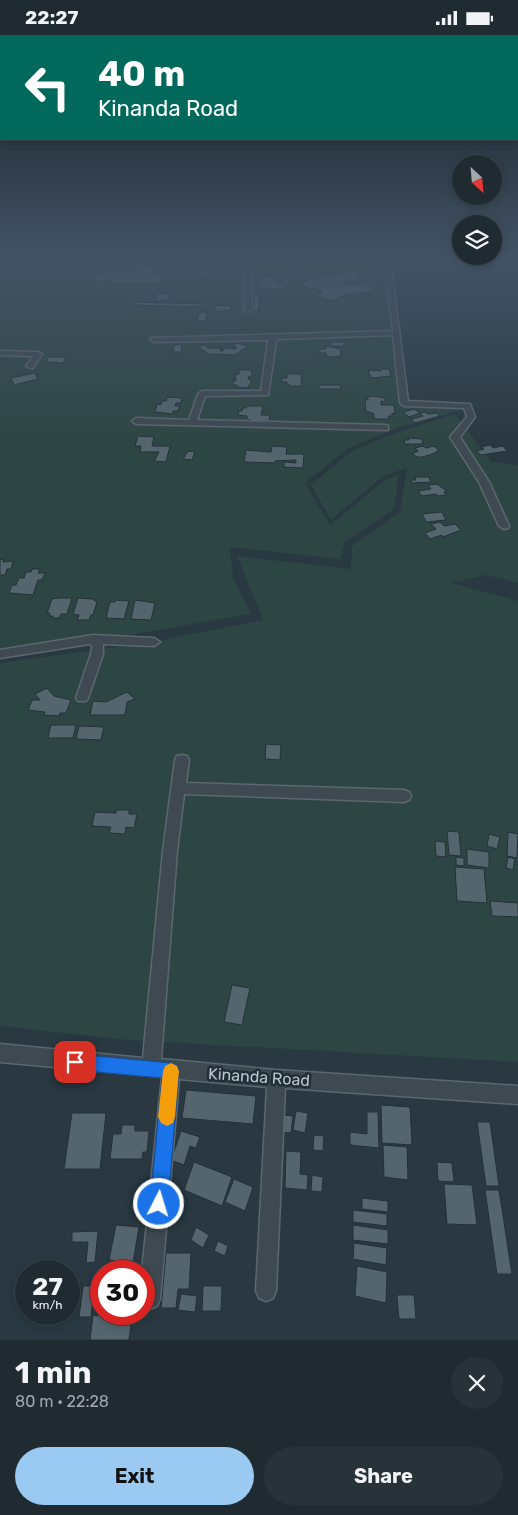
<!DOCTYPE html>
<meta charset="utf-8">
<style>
:root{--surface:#1f2a31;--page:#273239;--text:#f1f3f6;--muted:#a1a7ab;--line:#3c464d;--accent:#9acaf1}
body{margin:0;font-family:Rubik,sans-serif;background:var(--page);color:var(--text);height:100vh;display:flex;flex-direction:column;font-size:19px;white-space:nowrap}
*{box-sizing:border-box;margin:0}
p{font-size:16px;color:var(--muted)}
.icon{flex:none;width:28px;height:28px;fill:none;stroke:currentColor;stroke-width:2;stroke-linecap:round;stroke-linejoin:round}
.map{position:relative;height:1305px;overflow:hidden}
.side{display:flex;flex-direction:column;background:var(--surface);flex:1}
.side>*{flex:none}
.top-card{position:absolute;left:0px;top:0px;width:519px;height:105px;box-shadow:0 2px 8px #0003,0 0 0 1px var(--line);background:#00695c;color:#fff;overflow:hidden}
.needle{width:32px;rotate:154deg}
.tools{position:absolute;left:452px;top:120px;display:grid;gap:10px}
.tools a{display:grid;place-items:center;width:50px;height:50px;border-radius:50%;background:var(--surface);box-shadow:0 2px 8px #0003,0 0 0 1px var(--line);font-size:25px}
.speed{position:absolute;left:15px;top:1225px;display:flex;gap:10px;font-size:25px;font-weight:700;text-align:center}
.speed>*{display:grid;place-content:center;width:65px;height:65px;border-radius:50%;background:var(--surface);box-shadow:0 2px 8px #0003,0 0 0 1px var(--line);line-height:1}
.speed small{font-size:12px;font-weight:400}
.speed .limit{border:8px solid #d22;background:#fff;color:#111}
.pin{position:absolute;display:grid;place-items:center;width:42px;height:42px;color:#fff;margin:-21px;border-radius:10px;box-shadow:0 2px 8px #0006}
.me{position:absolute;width:55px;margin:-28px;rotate:5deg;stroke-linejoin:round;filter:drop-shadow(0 0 4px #0008)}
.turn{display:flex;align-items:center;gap:18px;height:105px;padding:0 15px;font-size:22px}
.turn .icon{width:65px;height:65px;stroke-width:2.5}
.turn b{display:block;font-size:35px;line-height:42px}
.round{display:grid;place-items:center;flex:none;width:52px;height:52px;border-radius:26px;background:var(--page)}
.head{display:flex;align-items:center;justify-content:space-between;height:85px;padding:0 15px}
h1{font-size:30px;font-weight:700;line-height:38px}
.button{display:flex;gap:10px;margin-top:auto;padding:10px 15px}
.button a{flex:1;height:58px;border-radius:30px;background:var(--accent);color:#111;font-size:20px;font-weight:700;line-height:58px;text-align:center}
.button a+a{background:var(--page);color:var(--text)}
.status{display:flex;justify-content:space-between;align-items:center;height:35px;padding:0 25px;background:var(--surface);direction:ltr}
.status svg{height:14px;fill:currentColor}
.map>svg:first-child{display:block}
</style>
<div class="status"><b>22:27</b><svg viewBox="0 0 49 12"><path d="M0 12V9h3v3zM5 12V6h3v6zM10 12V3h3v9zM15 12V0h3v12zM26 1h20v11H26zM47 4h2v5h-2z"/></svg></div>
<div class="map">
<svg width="518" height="1305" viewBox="0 0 518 1305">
<rect width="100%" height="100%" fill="#293841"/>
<path fill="#2e4643" d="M0,224H380L409,365L481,369L397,393L347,414L305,448L330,490L385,445L399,439L394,474L345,507L340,524L230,512L233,542L251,579L0,622Z
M455,379L491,427L518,430V548L486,540L452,548L518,566V1027L128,1005L0,991V628L152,607L263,585L237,521L351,534L352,511L400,477L407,433L383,441L331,485L311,450L352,416L395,398Z"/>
<path fill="#55656e" stroke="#243039" d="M38,224H46L41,233H33Z
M90,224H110L109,228H103L101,231H87Z
M112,224H123L120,231H109Z
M310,224H331L330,229L310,228Z
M135,231L154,232L153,238H163L160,248H109L110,245H104V247H92L95,239H99L100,237L121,236V234H130Z
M203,234L210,235L208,239L197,241V239H193L194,235Z
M353,236L363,243L342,248L346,251L369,248L373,256L345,260L331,266L316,261L322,258L316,253L308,255L300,247Z
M260,242H278L277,244H280L277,249L284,250V254H259Z
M157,258L168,259L169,263L167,265L155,267Z
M255,258H258V262H260L258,276H253Z
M131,267L207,269V272L130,270Z
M216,270L231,271V275L215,277Z
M202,277H207L205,286H197L199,279Z
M205,292H244V294H204Z
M331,307H344V311H332Z
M237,308L248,311L235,320L208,319L198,311L205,310L208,313H221L220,316H223L224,313L235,314L237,312L233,311Z
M182,309L181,317H173L174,310Z
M326,311L340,314L341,321L332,322L326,321V318H319V314H326Z
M49,322H66L63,328L46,327Z
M381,334H389L391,341L371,343L368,335L381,336Z
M239,335H250L252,338V341L248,342V344L252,345L248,353L237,352V350H233V346H236L235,339H239Z
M35,338L38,344L14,350L11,343Z
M287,339H301L302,351H292L287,349V347H281L282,343H287Z
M319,350H340L341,354H319Z
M373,361L385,363V367L381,366V370H394L395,379L392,378V381H388L389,384H374V379L366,376L365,365H368V362Z
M167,362L182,363L181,368H176L175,371H180L178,376H173V379L155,377L157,369L161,370L162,366H166Z
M247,371H263L261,380H270L269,386H254L247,384V381L238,380L239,376H242L243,373H246Z
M414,374L420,378L409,382L403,377Z
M425,377L428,379L436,378L440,381L415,388L411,384L423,381L420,378Z
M138,401L154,402L152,411H170L166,427L154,426L159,417H140L141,411H135Z
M408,403L422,404L423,409H405L404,405H409Z
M490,410L493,413L503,411L507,416L481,420L476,416L484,414L481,412Z
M272,411L287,412L286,419H304L303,433L284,432V427L296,428V425L275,426V428L244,427L246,415L271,417Z
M423,411L426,413L434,411L439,415L433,419L422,422H417L412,419L418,416L415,413Z
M188,416L195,417L192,425L183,424Z
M415,442H429L431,447L412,448L411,445H416Z
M437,449L447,456L444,457L446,460L438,461L436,459L422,461L418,456L431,454L428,450Z
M442,477L446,485L426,487L422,479Z
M440,487L444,491L455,489L461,495L443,502L442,500L430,504L425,498L436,494L431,489Z
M4,524L3,527L13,526L11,534H7L5,540H0V525Z
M32,534H40L38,538H45L42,545H38L33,560L9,558L12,550H16L19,543H24L26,537H31Z
M59,563H72L67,579H61L59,583H53V581H49L50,578H47L52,564Z
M78,563L92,564L97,567L93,580H91L89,585H77L79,580L73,579Z
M115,565L129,566L124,584L106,583L110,567H115Z
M135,565L155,568L151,585L131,584Z
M47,653L54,661L71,665L66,678H60L59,681L44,680L45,677L28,675L32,665H40L35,659Z
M127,657L135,664L127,667L125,680H90L93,666L106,667Z
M51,690H76L73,703H48Z
M79,691L104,692L101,705L76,704Z
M266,709L281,710L280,725L265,724Z
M116,775H129V779H137L134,793L126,792L125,799L109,798L111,792L92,791L95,777L116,778Z
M447,796L459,797L461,821L449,820Z
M508,797L518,799L517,823L507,821Z
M489,799L500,802L497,814L487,811Z
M435,806L445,807L446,822L436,821Z
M467,814L489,817V833L467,830Z
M456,822L464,823V831L456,830Z
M508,822L515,824L513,835L506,833Z
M455,832L484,834L487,868L457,866Z
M490,866L518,868V882L492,881Z
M232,950L250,953L242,990L224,987Z
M186,1055L256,1061L253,1089L182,1083Z
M381,1070L410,1072L412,1110L382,1108Z
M296,1076L308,1078L305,1098L293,1095Z
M367,1077H378L379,1113L350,1110V1097L367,1099Z
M72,1078H106L100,1134H64Z
M282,1080L293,1081L291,1098L280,1097Z
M477,1087H490L499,1151H486Z
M122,1090H135V1096H149L147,1117H143L142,1124H110L113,1099H121Z
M181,1096L200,1102L196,1113L190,1111L184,1130L171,1125Z
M314,1100L324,1101L323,1116L313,1115Z
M383,1110L407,1112L408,1145L384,1142Z
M286,1116L301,1117L300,1139L308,1140L307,1155L285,1153Z
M194,1127L232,1142L222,1171L184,1155Z
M437,1127L452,1128L454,1147L438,1146Z
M312,1140L323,1142L322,1157L311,1156Z
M234,1144L253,1152L245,1176L225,1167Z
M444,1149L472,1150L477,1190L447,1189Z
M485,1155H499L512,1239H497Z
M362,1163L388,1166V1177L362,1174Z
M353,1175L387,1179V1191L353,1187Z
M116,1190L139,1192L133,1228L109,1225Z
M353,1190L388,1195V1209L353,1205Z
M196,1192L209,1200L203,1213L191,1205Z
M98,1196L95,1227L86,1228L88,1207H72V1197Z
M218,1206L228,1211L225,1221L214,1216Z
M354,1208L387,1213L386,1230L353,1224Z
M166,1218H191L189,1254H178L176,1273H161Z
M357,1231L387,1237L386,1268L355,1261Z
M83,1251H94L91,1282H79Z
M203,1251H222L221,1276H202Z
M181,1259L197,1261L195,1277L178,1275Z
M397,1260H414L416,1284H399Z
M102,1279H132L129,1305H90L93,1280L102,1281Z"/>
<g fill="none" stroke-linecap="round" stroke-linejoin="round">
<g stroke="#5c676f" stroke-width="3">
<path id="minor" d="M250,224H257L251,237L252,275L248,277L244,275L245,237Z
M384,224H390L408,366L470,369L475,382L460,402L489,447L509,491L508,493L504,494L499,491L479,447L450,402L467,382L464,373L404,371L400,368L393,300L279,304L276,306L268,360L205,361L197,385L385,390L388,391V395L136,389L132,386L136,383L189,385L198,359L202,356H261L268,305L154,307L150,305L151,303L393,296Z
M0,316L38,317L42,319L33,333H30L26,331L33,321L0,320Z
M93,600L154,603L160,607L154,611L103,609V619L88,663L86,666H78L76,663L91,619L92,611L90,609L0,623V615Z
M182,720L187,721L189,725L186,748L404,755L409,757L411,761L409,765L404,767L184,759L177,816L161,1024L276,1035L518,1051V1069L285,1053L276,1256L273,1263L266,1266L259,1263L256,1256L267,1052L179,1044L160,1264L157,1271L150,1274L144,1272L142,1236L162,1042L0,1027V1009L143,1023L163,816L175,725L177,721Z"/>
</g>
<use href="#minor" fill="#3e4951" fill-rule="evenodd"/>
</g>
<linearGradient id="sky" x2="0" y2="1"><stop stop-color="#171f24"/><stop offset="0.55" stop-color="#435365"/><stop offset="1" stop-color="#435365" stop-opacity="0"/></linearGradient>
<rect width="518" height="407" fill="url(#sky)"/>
<path fill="#1a73e8" stroke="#114b97" d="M75,1019L171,1028L177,1030L179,1036L168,1169L165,1175L159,1178L152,1175L150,1169L162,1043L75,1035L70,1032L67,1027L70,1021Z"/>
<path fill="#f59e0b" d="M171,1028L177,1031L179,1036L175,1082L173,1088L167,1091L161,1088L158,1082L163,1036L165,1031Z"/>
<g text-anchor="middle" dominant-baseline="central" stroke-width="5" stroke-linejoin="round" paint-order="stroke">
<g font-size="16" fill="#bbc4cb" stroke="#222e37">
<text transform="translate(259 1042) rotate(4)">Kinanda Road</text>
</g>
</g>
</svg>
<div class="tools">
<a><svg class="needle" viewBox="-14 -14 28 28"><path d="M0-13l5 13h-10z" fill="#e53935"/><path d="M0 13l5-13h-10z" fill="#a1a7ab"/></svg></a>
<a><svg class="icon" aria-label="layers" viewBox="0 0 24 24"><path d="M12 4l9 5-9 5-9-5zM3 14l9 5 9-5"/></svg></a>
</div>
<div class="speed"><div>27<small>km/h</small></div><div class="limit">30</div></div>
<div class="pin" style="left:75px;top:1027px;background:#d93025"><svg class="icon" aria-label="arrive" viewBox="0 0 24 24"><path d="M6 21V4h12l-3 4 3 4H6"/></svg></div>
<svg class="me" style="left:159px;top:1169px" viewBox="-20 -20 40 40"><circle r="17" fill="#1a73e8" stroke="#fff" stroke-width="3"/><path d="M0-11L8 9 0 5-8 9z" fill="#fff"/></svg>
<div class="top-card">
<div class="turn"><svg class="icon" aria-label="left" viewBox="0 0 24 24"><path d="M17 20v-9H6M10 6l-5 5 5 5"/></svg><div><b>40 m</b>Kinanda Road</div></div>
</div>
</div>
<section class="side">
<div class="head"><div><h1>1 min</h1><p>80 m · 22:28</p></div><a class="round"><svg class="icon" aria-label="close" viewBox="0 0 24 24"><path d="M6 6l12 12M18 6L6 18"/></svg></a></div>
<div class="button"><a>Exit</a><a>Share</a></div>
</section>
